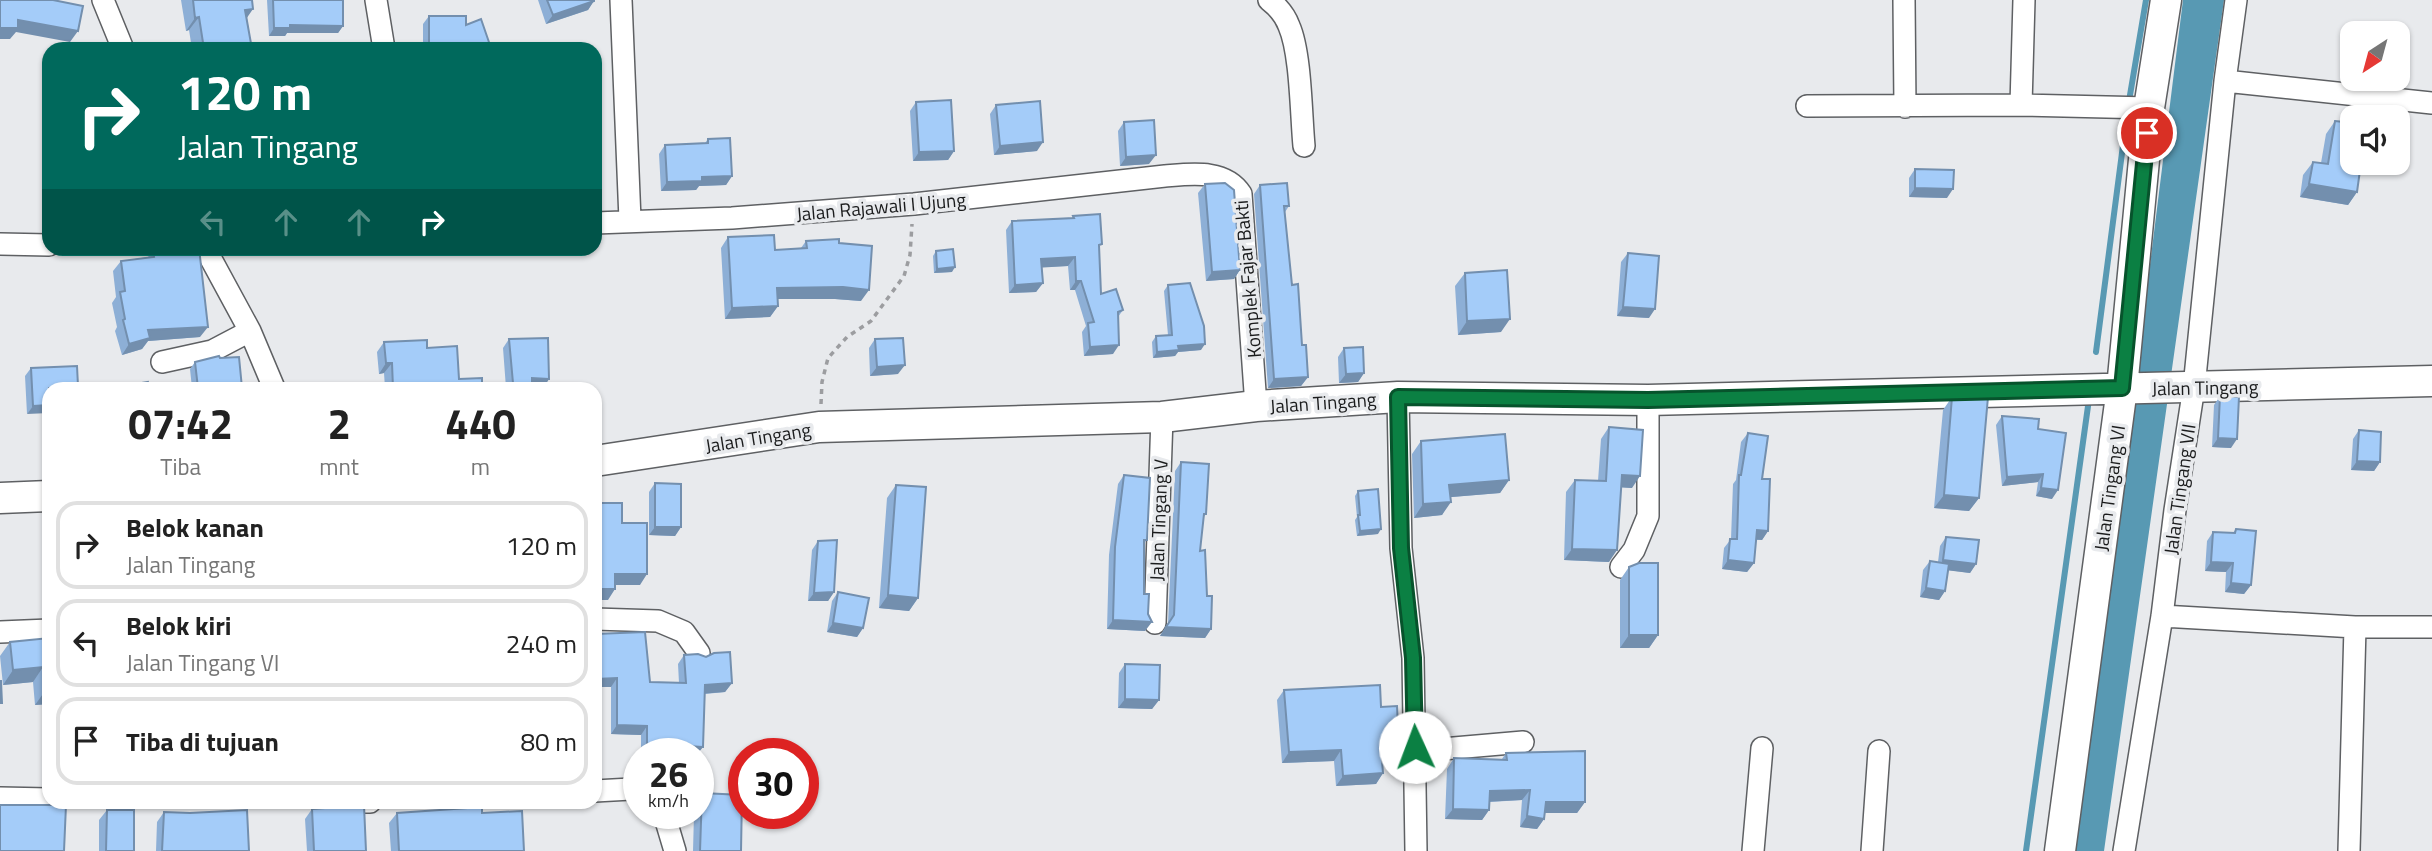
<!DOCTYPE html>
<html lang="id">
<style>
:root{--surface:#fff;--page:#f6f6f6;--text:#222;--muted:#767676;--line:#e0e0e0}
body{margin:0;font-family:"Titillium Web",sans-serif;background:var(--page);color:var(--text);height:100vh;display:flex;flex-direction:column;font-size:26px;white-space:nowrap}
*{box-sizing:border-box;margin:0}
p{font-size:23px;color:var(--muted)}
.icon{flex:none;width:38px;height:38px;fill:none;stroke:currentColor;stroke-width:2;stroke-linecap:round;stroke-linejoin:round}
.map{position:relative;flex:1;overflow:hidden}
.details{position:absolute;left:42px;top:382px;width:560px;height:427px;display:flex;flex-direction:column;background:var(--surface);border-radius:21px;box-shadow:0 2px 5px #0004}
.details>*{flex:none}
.top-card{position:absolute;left:42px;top:42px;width:560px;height:214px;border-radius:21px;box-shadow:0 2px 5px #0004;background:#00695c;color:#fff;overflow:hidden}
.needle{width:46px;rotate:216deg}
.buttons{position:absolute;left:2340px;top:21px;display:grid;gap:14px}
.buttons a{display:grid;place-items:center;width:70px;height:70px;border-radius:14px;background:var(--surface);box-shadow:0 2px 5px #0004;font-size:35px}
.speed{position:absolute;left:623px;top:738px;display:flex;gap:14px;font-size:35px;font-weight:700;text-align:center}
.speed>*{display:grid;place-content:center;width:91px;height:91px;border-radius:50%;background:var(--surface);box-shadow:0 2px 5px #0004;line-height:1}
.speed small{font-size:18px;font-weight:400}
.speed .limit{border:10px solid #d22;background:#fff;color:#111}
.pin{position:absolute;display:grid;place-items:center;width:60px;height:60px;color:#fff;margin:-30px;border:4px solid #fff;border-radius:50%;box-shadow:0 2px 7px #0007}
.me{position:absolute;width:77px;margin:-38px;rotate:358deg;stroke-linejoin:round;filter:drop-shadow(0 0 5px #0008)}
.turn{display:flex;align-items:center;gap:24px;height:147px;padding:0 21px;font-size:32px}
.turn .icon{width:91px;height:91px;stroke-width:2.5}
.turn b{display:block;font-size:49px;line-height:60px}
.lanes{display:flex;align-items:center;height:66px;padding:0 21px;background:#0003;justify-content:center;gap:35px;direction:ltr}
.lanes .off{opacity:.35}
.eta{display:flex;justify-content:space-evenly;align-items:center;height:119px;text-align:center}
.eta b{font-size:42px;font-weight:700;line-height:49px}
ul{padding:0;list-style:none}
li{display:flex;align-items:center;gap:21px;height:88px;margin:0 14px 10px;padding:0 7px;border:4px solid var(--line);border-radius:21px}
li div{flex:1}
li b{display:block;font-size:26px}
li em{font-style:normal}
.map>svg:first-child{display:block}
</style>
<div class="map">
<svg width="2432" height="851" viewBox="0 0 2432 851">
<rect width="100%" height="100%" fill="#e8eaed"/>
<path fill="#5899b3" d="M2183,0H2224L2104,851H2072L2136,377Z"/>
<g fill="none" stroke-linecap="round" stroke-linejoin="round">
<path stroke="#5899b3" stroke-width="6" d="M2096,352L2128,107L2146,0
M2026,851L2089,399"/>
<g stroke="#5e6063" stroke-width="24">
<path id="street" d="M103,0L123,49
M376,0L384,49
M621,0L630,220
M1269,0C1278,7 1285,15 1289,26C1301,53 1301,115 1304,146
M1904,0L1905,107
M2225,81L2432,103
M2021,105L2024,0
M1807,106L2021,105L2149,108
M595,223L732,218L914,204L1165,176C1191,174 1225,169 1241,194L1256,406
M0,244L49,245
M205,248L250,331L274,388
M162,362L212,351L250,331
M1398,397L1401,548L1413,658L1416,851
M1621,567L1634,550L1648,516V400
M2162,616L2355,627H2432
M595,619L658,621L684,632L699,653
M1155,623L1162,417
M0,632L49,630
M1415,747L1431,750L1523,742
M595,791L631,789L639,793
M0,798L49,799
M322,802H370
M664,814L675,851
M1753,851L1762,748
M1872,851L1879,751
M2124,851L2162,616L2175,510L2194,387L2225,81L2236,0
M2349,851L2355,627"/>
</g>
<g stroke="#5e6063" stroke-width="33">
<path id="secondary" d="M595,461L819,427L1162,417L1256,406L1398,397L1648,400L2432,381
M0,498L49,496
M2060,851L2122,388L2149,108L2166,0"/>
</g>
<path stroke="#9c9da0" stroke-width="3.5" stroke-dasharray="5 5" stroke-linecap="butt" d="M821,404L822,382L828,358L847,337L871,321L904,276L910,255L912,224"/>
<use href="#street" stroke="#fff" stroke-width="21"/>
<use href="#secondary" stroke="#fff" stroke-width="30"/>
</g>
<path fill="#8dafd6" d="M181,0H252L247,18L252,49H192L189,30L186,31Z
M267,0H343V26L338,33H287L285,36H269Z
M538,0H594L588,10L546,24Z
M429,16L466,25L491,48L490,49H423V24Z
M916,102L954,151L948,160L913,161L910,111Z
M996,105L1037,151L994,155L990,114Z
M2335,121L2351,131L2357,192L2348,205L2300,197L2303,175L2313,162L2321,163L2326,134Z
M1124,122L1149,164L1120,166L1118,131Z
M708,139L732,176L726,185L699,186L696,190L661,191L659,154L665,145L705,143Z
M1915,169L1947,198L1909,197V178Z
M1205,184L1240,270L1234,279L1206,281L1198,193Z
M1260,185L1289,206L1285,212L1292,285L1308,377L1301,386L1268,388L1254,194Z
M1073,216L1099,250L1101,294L1123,310L1118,317L1113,354L1084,356L1082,332L1086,326L1075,290H1070L1068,266L1042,267L1043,283L1036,292L1009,293L1006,230L1012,221L1072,218Z
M728,237L775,250L801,248L806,241L839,243L861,301L835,299H777L778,306L770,317L725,319L721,248Z
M153,251L200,337L148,341L142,349L122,355L115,331L117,327L112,303L116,297L113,271L121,261L148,257Z
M936,251L952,272L934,273L933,256Z
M1628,253L1649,318L1617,316L1621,262Z
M1465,273L1501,332L1458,335L1455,286Z
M1168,285L1201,350L1178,352L1175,356L1153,358L1152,342L1156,336L1168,335L1164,291Z
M509,339L549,379L543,388H506L503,348Z
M875,339L898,374L870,376L869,348Z
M384,342L427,348L459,379L482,388H385L384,373L379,374L377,352Z
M1344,348L1364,373L1358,382L1339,383L1338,357Z
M220,358L242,388H192L190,369L195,362Z
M31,368L78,386L77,388H49L27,414L25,376Z
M2220,396L2231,448L2212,447L2214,405Z
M1952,397L1979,498L1969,511L1934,508L1943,410Z
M2002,416L2038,429L2052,499L2036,496L2038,482L2002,486L1996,425Z
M1609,427L1632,488L1621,487L1609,562L1564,560L1566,492L1575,480L1598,481L1601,439Z
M2359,430L2380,462L2374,471L2351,470L2353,439Z
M1748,433L1762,479L1768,531L1762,540H1756L1754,563L1747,572L1722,569L1724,548L1731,539L1733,484L1736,480L1741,442Z
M1421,441L1509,480L1500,493L1451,497L1442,515L1414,518L1412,454Z
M1181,462L1206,514L1203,518L1200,551L1211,629L1205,638L1160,636L1168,623L1175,471Z
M1124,475L1147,540L1144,543V594L1145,631L1107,629L1109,555L1118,484Z
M655,483L681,527L675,536L649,535V492Z
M896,485L918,598L909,611L879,608L887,498Z
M1358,491L1378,534L1357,536L1355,520L1357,517L1355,496Z
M2236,529L2251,585L2244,594L2225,592L2226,572L2205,571L2207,541L2213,532L2233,533Z
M1946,537L1976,564L1970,573L1948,570L1945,591L1939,600L1920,597L1923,570L1930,561L1938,562L1940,546Z
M818,541L834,592L828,601H808L812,550Z
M1629,567L1658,635L1649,648H1620V580Z
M838,592L863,628L857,637L827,632L832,601Z
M595,634L650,682L679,683L678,664L684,655L732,683L725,692L705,694L703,747L697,754H641V735L611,734V687Z
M49,638V704L35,705L33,682L3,685L0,656L10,642Z
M1125,664L1159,700L1152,709L1118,708L1119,673Z
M1284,690L1381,707L1392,759H1382L1383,773L1376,784L1336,786L1334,761L1282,763L1277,700Z
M1506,753L1585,802L1577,813H1545L1544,819L1537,829L1520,827L1522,800L1490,802L1489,810L1482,820L1445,819L1447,769L1454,758L1502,759Z
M702,793L741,851H693L694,814H698V799Z
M312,809L366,851H307L305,819Z
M107,810L134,851H99V820Z
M164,812L249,851H156L157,822Z
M397,813H482L524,851H391L389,823Z"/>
<path fill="#738fae" d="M594,1L588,10L546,24L553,15Z
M253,9L244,22L245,10Z
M199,17L189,30L186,31L195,18Z
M18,20L78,31L70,42L16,32L10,39H0V28Z
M290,25L343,26L338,33H287L285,36H269L274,28Z
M1043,142L1037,151L994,155L1000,146Z
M954,151L948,160L913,161L919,152Z
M1156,155L1149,164L1120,166L1126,157Z
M732,176L726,185L699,186L696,190L661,191L667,182L702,177Z
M2309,184L2357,192L2348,205L2300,197Z
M1915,188L1953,189L1947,198L1909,197Z
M1075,257L1068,266L1035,268L1041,259Z
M955,267L952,272L934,273L937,269Z
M1240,270L1234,279L1206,281L1212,272Z
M1076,281H1081L1075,290H1070Z
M1043,283L1036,292L1009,293L1015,285Z
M843,287L869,290L861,301L835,299H769L777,288Z
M778,306L770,317L725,319L732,308Z
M1623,307L1655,309L1649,318L1617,316Z
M1510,319L1501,332L1458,335L1467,321Z
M208,327L200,337L148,341L142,349L122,355L129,344L148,330Z
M1205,344L1201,350L1178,352L1175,356L1153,358L1157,352L1178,346Z
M1119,345L1113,354L1084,356L1090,347Z
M386,363H392L384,373L379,374Z
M905,365L898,374L870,376L877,367Z
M1364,373L1358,382L1339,383L1346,374Z
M1308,377L1301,386L1268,388L1274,379Z
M532,378L549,379L543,388L528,387L532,388H509L513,383Z
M78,386L77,388H62L63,387Z
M49,405V413L27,414L33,406Z
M2218,438L2237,439L2231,448L2212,447Z
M2357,461L2380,462L2374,471L2351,470Z
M2043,474L2038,482L2002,486L2007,477Z
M1622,475L1640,476L1632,488L1613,487Z
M1509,480L1500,493L1440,498L1449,485Z
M2041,488L2058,490L2052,499L2036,496Z
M1944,495L1979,498L1969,511L1934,508Z
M1451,502L1442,515L1414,518L1423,504Z
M655,527H681L675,536L649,535Z
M1381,529L1378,534L1357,536L1360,531Z
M1757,530L1768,531L1762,540L1751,539Z
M1572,549L1617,550L1609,562L1564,560Z
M1728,560L1754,563L1747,572L1722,569Z
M1943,560L1976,564L1970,573L1937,569Z
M2211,562L2233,563L2226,572L2205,571Z
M615,574H647L640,585H607Z
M2231,583L2251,585L2244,594L2225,592Z
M1926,588L1945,591L1939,600L1920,597Z
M595,589H615L608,600H595Z
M834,592L828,601H808L814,593Z
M888,595L918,598L909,611L879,608Z
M1113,620L1152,622L1145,631L1107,629Z
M833,623L863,628L857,637L827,632Z
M1166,627L1211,629L1205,638L1160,636Z
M1629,635H1658L1649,648H1620Z
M43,667L33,682L3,685L13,670Z
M617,678L611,687H595V679Z
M732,683L725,692L699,694L705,685Z
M45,691H49V704L35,705Z
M1125,699L1159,700L1152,709L1118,708Z
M617,725L647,726L641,735L611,734Z
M670,745L703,747L697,754H664Z
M1399,748L1392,759L1374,760L1381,749Z
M1341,750L1334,761L1282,763L1289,752Z
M1383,773L1376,784L1336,786L1343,776Z
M1530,790L1522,800L1482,802L1490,791Z
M1546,802H1585L1577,813H1539Z
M1453,809L1489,810L1482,820L1445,819Z
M1527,816L1544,819L1537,829L1520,827Z"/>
<path fill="#a4ccf9" stroke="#738fae" stroke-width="2" d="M0,0H53L83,6L78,31L18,20V28H0Z
M193,0H252L253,9L245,10L252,49H204L199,17L195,18Z
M273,0H343V26L290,25V28H274Z
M547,0H594V1L553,15Z
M429,16H466V25L481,19L491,48L488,49H439V48H429Z
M951,100L954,151L919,152L916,102Z
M1040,101L1043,142L1000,146L996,105Z
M1154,120L1156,155L1126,157L1124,122Z
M2335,121L2352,123L2351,131H2352V163H2361L2357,192L2309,184L2313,162L2328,164Z
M730,138L732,176L702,177V181L667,182L665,145L708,143V139Z
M1915,169L1954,170L1953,189L1915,188Z
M1225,183L1234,190L1240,270L1212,272L1205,184Z
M1287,183L1289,206H1284L1292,285L1298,284L1302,345H1306L1308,377L1274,379L1260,185Z
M1100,214L1102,244L1099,245L1101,294L1116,289L1123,310L1118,312L1119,345L1090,347L1088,323L1094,322L1081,281H1076L1075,257L1041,259L1043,283L1015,285L1012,221L1074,218L1073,216Z
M774,235L775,250L807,248L806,241L839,239V243L872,246L869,290L843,287L777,288L778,306L732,308L728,237Z
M173,248H199L208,327L148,330L150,338L129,344L123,320L125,319L120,292L125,291L121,261L154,257L153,251Z
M953,249L955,267L937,269L936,251Z
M1628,253L1659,256L1655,309L1623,307Z
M1507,270L1510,319L1467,321L1465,273Z
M1190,283L1204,326L1205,344L1178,346L1179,350L1157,352L1156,336L1172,335L1168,285Z
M548,338L549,379L532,378V388L513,383L509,339Z
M903,338L905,365L877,367L875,339Z
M427,340V348L457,346L459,379L482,378V388H393L392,363H386L384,342Z
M1363,347L1364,373L1346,374L1344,348Z
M219,356L220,358L239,357L242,388H198L195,362Z
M77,366L78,386L63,387V388H49V405L33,406L31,368Z
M148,382L150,388H113Z
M2220,396L2239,397L2237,439L2218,438Z
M1952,397H1988L1979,498L1944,495Z
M2002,416L2039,419L2038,429L2066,433L2058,490L2041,488L2043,474L2007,477Z
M1609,427L1643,430L1640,476L1622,475L1617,550L1572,549L1575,480L1606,481Z
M2359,430L2381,432L2380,462L2357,461Z
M1748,433L1768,436L1762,479H1770L1768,531L1757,530L1754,563L1728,560L1730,539H1737L1739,475H1741Z
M1505,434L1509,480L1449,485L1451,502L1423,504L1421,441Z
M1181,462L1209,464L1206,514H1204L1200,551L1205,550L1207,596H1212L1211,629L1166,627L1174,615Z
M1124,475L1150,478L1147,540H1144V594H1149L1148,614L1152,622L1113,620L1115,547Z
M655,483L681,484V527H655Z
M896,485L926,487L918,598L888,595Z
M1378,489L1381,529L1360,531L1358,515H1360L1358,491Z
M595,503H622V523H647V574H615V589H595Z
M2236,529L2256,531L2251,585L2231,583L2233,563L2211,562L2213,532L2235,533Z
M1946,537L1979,540L1976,564L1943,560Z
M837,540L834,592L814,593L818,541Z
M1930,561L1949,564L1945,591L1926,588Z
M1639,563H1658V635H1629V567Z
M838,592L869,598L863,628L833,623Z
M645,632L650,682L686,683L684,655L698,654L706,657L714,653L730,652L732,683L705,685L703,747L670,745V754H647V726L617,725V678L595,679V634Z
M49,638V691H45L43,667L13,670L10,642Z
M1125,664L1160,665L1159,700L1125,699Z
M0,681H1L2,703H0Z
M1380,685L1381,707L1397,706L1399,748L1381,749L1383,773L1343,776L1341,750L1289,752L1284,690Z
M1585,751V802H1546L1544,819L1527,816L1530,790L1490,791L1489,810L1453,809L1454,758L1507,760L1506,753Z
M702,793L742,795L741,851H700Z
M0,805H66L64,851H0Z
M364,805L366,851H314L312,809Z
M482,807V813L522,811L524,851H399L397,813Z
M107,810H134V851H106Z
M247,810L249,851H162L164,812L190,813Z"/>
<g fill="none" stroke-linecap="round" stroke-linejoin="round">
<g stroke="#07532c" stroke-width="18">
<path id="route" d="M1415,747L1413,658L1401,548L1398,397L1648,400L2122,388L2147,133"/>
</g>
<use href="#route" stroke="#0b8043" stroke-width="12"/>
</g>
<g text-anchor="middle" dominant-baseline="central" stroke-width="7" stroke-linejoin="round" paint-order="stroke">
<g font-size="19" fill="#1b1c1d" stroke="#e8eaed">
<text transform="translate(881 206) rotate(-5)">Jalan Rajawali I Ujung</text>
<text transform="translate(1247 279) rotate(-95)">Komplek Fajar Bakti</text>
<text transform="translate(2205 387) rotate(-1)">Jalan Tingang</text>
<text transform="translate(1323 402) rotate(-4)">Jalan Tingang</text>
<text transform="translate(758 437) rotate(-9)">Jalan Tingang</text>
<text transform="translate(2109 488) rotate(-82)">Jalan Tingang VI</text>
<text transform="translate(2179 489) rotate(-82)">Jalan Tingang VII</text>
<text transform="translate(1158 520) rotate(-88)">Jalan Tingang V</text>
</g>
</g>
</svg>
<div class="buttons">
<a><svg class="needle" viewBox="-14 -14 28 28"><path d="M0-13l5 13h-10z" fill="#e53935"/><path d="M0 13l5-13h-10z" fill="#767676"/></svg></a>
<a><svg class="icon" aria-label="sound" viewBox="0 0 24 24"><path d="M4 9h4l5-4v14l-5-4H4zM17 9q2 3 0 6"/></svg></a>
</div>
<div class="speed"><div>26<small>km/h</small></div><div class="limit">30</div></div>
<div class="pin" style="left:2147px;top:133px;background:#d93025"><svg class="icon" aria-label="arrive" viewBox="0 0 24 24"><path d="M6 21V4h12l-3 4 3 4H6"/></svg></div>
<svg class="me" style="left:1415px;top:747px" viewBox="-20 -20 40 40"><circle r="19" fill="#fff"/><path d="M0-13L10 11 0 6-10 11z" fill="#0b8043"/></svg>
<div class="top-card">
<div class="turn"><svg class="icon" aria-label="right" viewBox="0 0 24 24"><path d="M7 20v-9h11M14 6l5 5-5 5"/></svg><div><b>120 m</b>Jalan Tingang</div></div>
<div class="lanes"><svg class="icon off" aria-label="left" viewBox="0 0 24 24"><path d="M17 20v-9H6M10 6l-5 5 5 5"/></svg><svg class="icon off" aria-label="ahead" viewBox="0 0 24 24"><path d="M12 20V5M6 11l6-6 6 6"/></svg><svg class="icon off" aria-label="ahead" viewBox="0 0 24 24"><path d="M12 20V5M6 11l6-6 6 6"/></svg><svg class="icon" aria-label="right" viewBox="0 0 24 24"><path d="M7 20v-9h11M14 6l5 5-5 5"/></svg></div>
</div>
<section class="details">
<div class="eta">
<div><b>07:42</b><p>Tiba</p></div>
<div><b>2</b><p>mnt</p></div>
<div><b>440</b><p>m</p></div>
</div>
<ul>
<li><svg class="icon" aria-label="right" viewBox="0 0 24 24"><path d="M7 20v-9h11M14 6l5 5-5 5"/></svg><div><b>Belok kanan</b><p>Jalan Tingang</p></div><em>120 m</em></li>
<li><svg class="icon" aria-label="left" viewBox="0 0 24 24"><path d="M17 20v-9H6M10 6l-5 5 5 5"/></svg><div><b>Belok kiri</b><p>Jalan Tingang VI</p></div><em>240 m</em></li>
<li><svg class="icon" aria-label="arrive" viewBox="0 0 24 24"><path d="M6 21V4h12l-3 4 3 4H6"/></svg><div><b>Tiba di tujuan</b></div><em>80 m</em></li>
</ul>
</section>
</div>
